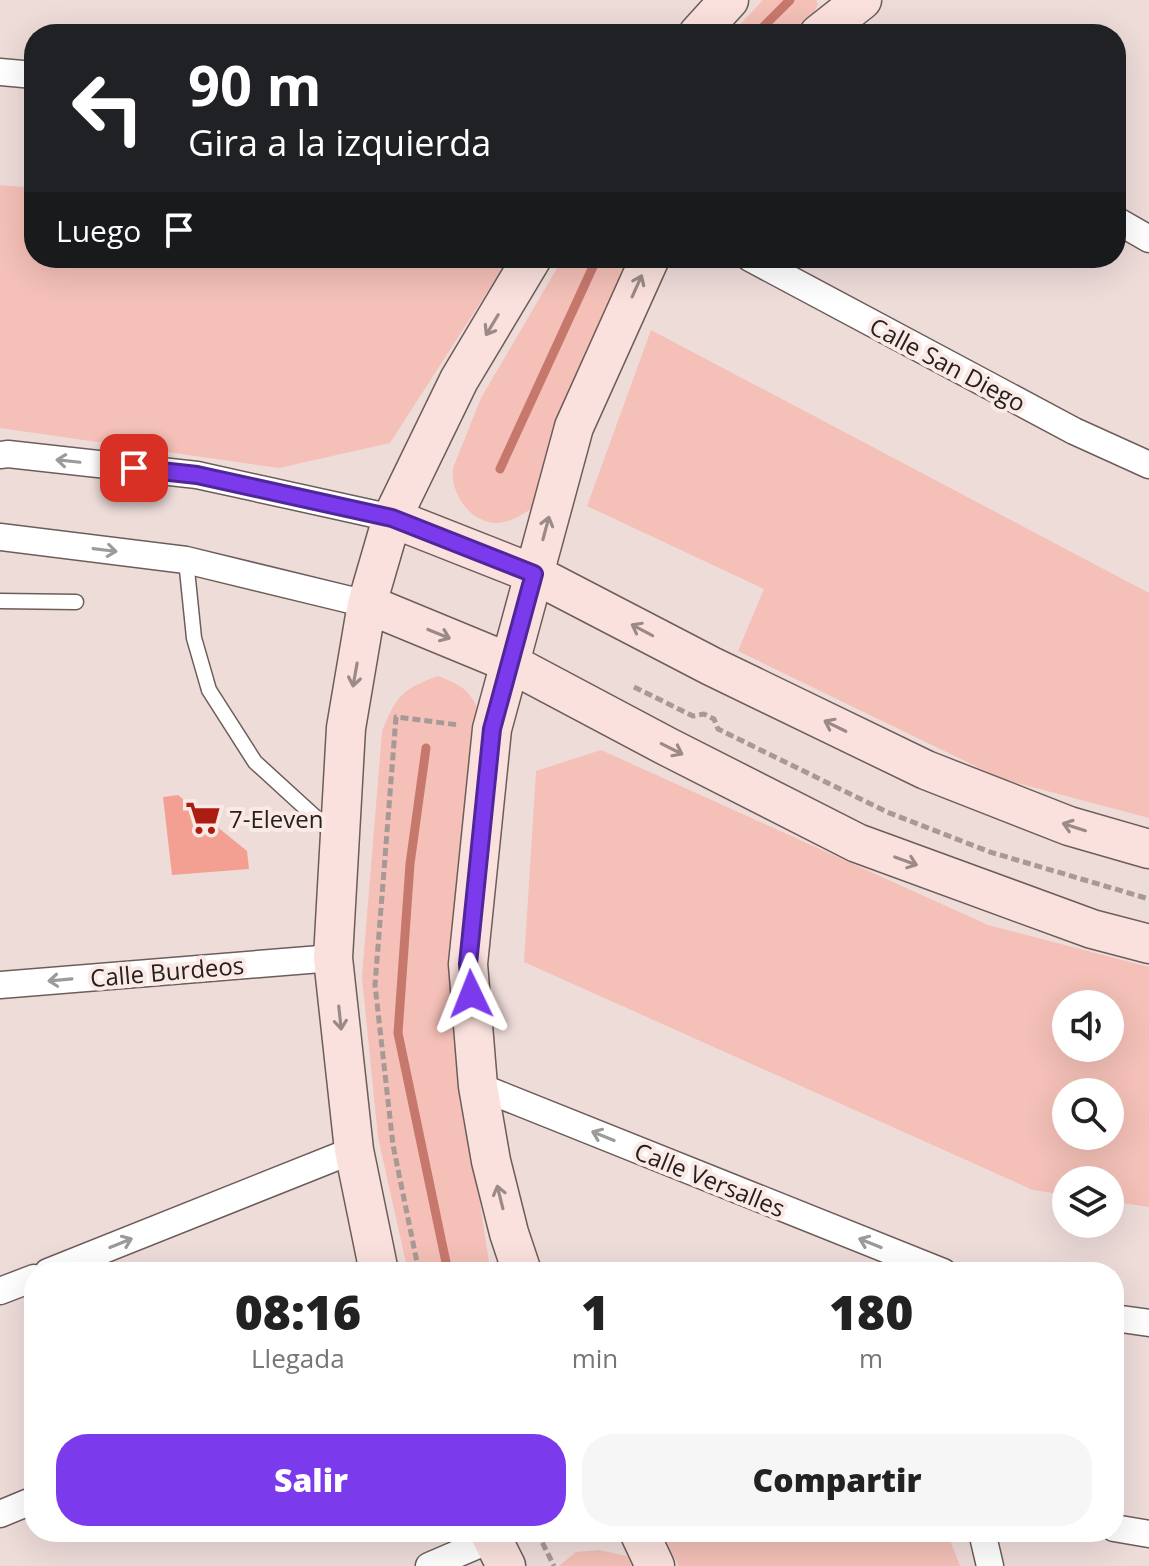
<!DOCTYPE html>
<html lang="es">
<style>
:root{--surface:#fff;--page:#f6f6f6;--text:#222;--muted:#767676;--accent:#7c3aed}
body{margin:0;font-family:"Open Sans",sans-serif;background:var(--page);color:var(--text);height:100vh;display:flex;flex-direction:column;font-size:30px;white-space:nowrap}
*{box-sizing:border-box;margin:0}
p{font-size:26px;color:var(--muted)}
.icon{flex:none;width:44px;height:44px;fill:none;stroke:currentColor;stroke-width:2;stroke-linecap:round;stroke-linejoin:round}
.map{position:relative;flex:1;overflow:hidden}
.details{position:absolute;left:24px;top:1262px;width:1100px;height:280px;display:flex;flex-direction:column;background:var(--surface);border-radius:32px;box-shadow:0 8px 32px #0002}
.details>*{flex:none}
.guide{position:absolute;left:24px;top:24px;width:1102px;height:244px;border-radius:32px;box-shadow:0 8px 32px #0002;background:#202124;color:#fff;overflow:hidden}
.buttons{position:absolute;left:1052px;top:990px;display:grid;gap:16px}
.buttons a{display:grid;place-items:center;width:72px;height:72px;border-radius:50%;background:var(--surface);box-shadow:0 8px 32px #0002;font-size:40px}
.pin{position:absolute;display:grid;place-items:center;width:68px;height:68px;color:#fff;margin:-34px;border-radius:16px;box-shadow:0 4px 12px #0006}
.me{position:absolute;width:88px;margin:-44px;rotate:358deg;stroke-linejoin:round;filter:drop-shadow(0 0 6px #0008)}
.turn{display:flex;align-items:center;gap:28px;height:168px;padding:0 32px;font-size:36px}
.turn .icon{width:104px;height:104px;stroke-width:2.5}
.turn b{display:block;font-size:56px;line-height:68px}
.then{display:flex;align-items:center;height:76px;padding:0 32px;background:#0003;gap:16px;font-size:30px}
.eta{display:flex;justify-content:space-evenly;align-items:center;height:136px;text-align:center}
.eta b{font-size:48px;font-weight:800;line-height:56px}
.action{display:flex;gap:16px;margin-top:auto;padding:16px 32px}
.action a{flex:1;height:92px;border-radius:32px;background:var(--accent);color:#fff;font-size:32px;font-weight:800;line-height:92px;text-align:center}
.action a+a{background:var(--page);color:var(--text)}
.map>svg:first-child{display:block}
</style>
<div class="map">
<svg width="1149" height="1566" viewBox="0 0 1149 1566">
<rect width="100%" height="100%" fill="#eedcd9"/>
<path fill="#f4c0b7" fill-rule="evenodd" d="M763,0H816L818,4L811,19L794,34H731Z
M0,185L34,188V258H509L390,443L279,468L0,428Z
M563,258H627L531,509C520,516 509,523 495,523C468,521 450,492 453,468L481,398Z
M651,330L1149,593V818L1002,779L738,651L764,589L587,506Z
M438,676C468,687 472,694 484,723L464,1098L489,1262L494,1272H408L378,1137L362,977L382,732C396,696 402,689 438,676Z
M601,750L988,925L1149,967V1207L1110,1201V1180H1066V1195L1033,1190L524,962L536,771ZM1110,1004V1048H1066V1004ZM1066,1092H1110V1136H1066Z
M661,1532H947L960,1566H679Z
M599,1550L627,1556L632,1566H559L576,1552Z"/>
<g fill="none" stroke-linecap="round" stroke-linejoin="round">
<path stroke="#c7786d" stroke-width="9" d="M756,34L790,0
M500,469L597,258
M426,748L410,864L398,1033L448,1272"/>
</g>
<path fill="#f3a093" d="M178,795L247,851L249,869L172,875L163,797Z"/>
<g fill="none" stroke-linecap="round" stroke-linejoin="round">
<g stroke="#6c5d5b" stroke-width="17">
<path id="lane" d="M186,560L194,638L209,690L255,762L336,836
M0,601L76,602"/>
</g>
<g stroke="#6c5d5b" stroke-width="29">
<path id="street" d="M0,72L34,75
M1116,220L1149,239
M750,258L1074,431L1149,465
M0,455L8,454L197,475L392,518
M0,537L186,560L367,604
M0,985L333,958
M478,1086L943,1272
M48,1272L354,1150
M0,1291L34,1278
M1114,1318L1149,1323
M0,1514L34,1500
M1114,1528L1149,1534
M982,1532L990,1566
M429,1566L506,1533"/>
</g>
<g stroke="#6c5d5b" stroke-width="41">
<path id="secondary" d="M698,34L729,0
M819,34L862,0
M392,518L534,574L711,666L926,770L1069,826L1149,849
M367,604L510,663L668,747L857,843L1092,929L1149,944
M379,1272L354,1150L333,958L346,728L367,604L392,518L459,380L532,258
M522,1272L509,1233L491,1161L478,1086L468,964L492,729L574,427L650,258
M489,1532L506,1566
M639,1532L655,1566"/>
</g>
<path stroke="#a69996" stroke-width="5" stroke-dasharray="8 4" stroke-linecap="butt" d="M634,687L693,716L704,714L714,719L718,729L887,812L990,852L1149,899
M419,1272L393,1145L375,985L396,717L459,725
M537,1532L554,1566"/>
<use href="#lane" stroke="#fff" stroke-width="14"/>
<use href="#street" stroke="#fff" stroke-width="26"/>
<use href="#secondary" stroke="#fae1dd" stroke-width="38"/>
</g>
<defs><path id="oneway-shaft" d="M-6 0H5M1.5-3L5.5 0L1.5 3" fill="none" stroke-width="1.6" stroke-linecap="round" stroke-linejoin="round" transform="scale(2)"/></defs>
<g stroke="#9b8a87">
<use href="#oneway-shaft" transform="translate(637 286) rotate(-66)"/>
<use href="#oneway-shaft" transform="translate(492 325) rotate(121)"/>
<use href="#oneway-shaft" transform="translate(546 528) rotate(-75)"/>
<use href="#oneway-shaft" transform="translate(642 630) rotate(-152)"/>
<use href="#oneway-shaft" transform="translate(439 634) rotate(22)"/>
<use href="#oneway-shaft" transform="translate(355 675) rotate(100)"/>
<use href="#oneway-shaft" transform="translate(835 726) rotate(-154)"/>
<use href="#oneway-shaft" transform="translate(672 749) rotate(27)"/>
<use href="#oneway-shaft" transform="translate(1074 827) rotate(-162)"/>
<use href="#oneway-shaft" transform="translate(906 861) rotate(20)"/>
<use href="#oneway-shaft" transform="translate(340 1018) rotate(84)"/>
<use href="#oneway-shaft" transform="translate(500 1197) rotate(-104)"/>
</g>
<g stroke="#9d9b9a">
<use href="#oneway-shaft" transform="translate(68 461) rotate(-174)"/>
<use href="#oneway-shaft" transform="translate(105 550) rotate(7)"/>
<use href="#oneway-shaft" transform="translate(60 980) rotate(175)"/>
<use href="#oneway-shaft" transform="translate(603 1136) rotate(-158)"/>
<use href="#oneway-shaft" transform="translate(121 1243) rotate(-22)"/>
<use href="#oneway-shaft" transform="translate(870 1243) rotate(-158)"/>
</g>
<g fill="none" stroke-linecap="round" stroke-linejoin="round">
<g stroke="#51269a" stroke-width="20">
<path id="route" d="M134,468L197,475L392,518L534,574L492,729L468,964L471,994"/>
</g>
<use href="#route" stroke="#7c3aed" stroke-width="14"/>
</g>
<defs>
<g id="supermarket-bare" transform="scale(2.76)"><path d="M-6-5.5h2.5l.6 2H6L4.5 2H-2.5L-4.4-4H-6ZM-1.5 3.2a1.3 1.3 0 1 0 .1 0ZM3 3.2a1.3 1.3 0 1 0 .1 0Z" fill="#ac1c13" stroke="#fbe9e6" stroke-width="2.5" paint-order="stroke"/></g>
</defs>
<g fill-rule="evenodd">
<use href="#supermarket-bare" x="203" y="818"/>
</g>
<g text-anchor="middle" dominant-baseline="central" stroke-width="8" stroke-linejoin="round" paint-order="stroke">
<g font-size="24" fill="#26201e" stroke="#fbe9e6">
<text transform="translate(948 364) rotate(28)">Calle San Diego</text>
<text transform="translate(167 971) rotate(-5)">Calle Burdeos</text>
<text transform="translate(710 1179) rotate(22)">Calle Versalles</text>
</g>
<g font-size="24" fill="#26201e" stroke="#fbe9e6" text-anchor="start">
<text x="229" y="818">7-Eleven</text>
</g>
</g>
</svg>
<div class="buttons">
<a><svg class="icon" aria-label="sound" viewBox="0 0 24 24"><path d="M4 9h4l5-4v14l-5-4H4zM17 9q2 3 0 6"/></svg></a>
<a><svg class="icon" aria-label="search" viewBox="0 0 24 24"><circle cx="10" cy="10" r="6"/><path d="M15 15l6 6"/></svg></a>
<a><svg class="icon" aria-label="layers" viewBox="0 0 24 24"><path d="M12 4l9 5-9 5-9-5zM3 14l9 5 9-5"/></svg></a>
</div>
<div class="pin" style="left:134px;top:468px;background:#d93025"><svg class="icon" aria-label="arrive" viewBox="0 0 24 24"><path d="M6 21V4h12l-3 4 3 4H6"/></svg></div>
<svg class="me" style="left:471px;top:994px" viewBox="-20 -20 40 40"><path d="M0-17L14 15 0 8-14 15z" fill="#7c3aed" stroke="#fff" stroke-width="4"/></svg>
<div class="guide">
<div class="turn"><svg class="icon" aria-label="left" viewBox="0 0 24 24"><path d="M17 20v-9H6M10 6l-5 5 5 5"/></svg><div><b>90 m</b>Gira a la izquierda</div></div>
<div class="then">Luego<svg class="icon" aria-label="arrive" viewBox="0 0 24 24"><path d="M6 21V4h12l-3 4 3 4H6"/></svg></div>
</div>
<section class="details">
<div class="eta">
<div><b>08:16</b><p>Llegada</p></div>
<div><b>1</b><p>min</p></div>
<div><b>180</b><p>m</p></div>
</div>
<div class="action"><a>Salir</a><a>Compartir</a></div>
</section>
</div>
